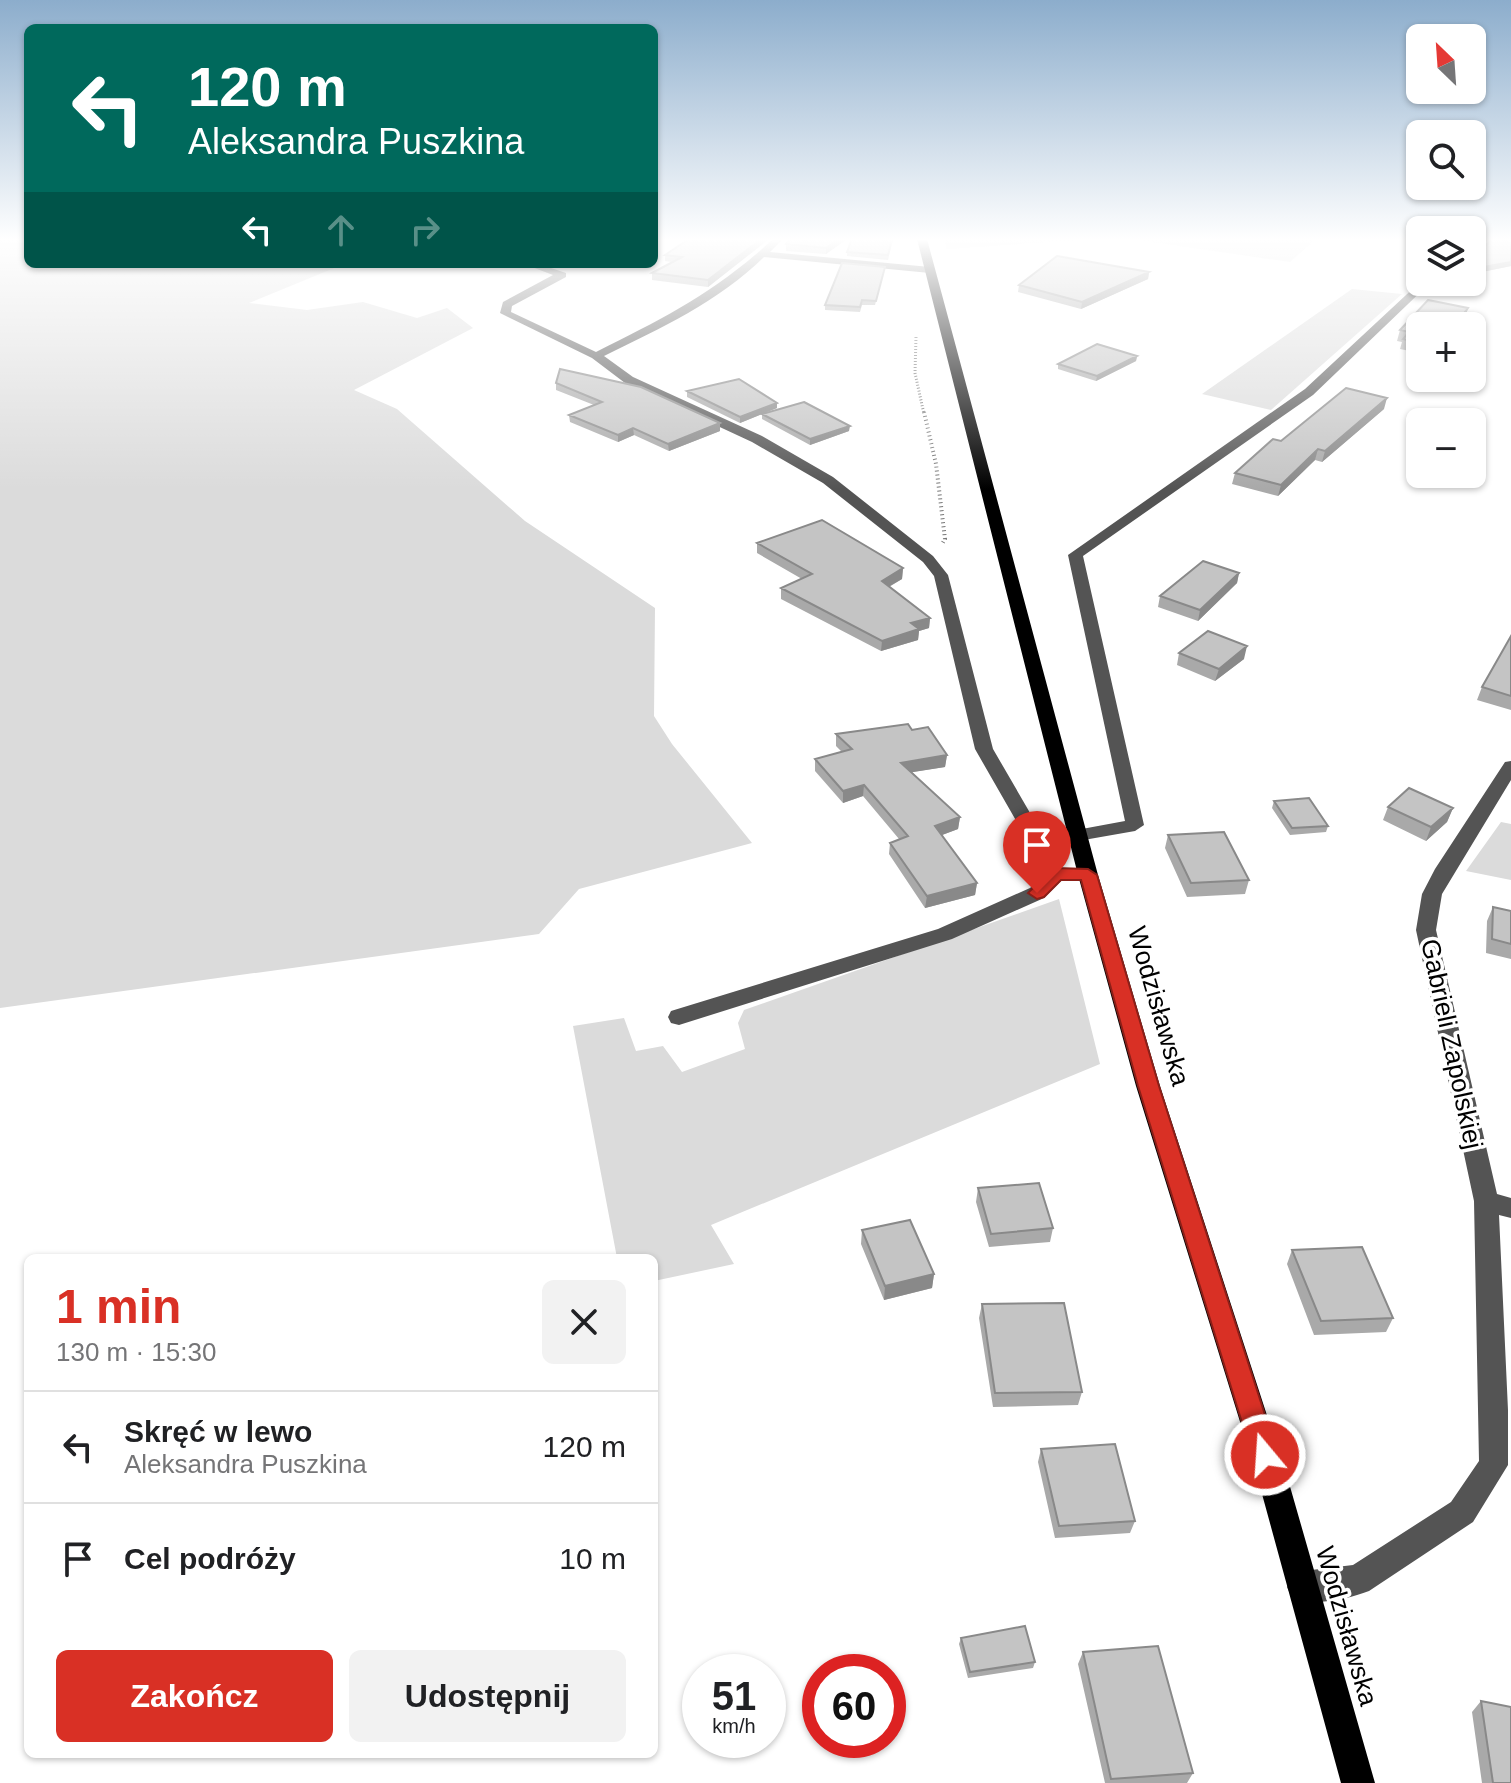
<!DOCTYPE html>
<html lang="pl">
<meta charset="utf-8">
<style>
:root{--surface:#fff;--page:#f2f2f2;--text:#202124;--muted:#757577;--line:#e0e0e0;--accent:#d93025}
body{margin:0;font-family:Arial,sans-serif;background:var(--page);color:var(--text);height:100vh;display:flex;flex-direction:column;font-size:30px;white-space:nowrap}
*{box-sizing:border-box;margin:0}
p{font-size:26px;color:var(--muted)}
.icon{flex:none;width:44px;height:44px;fill:none;stroke:currentColor;stroke-width:2;stroke-linecap:round;stroke-linejoin:round}
.map{position:relative;flex:1;overflow:hidden}
.sheet{position:absolute;left:24px;top:1254px;width:634px;height:504px;display:flex;flex-direction:column;background:var(--surface);border-radius:12px;box-shadow:0 2px 6px #0004}
.sheet>*{flex:none}
.guide{position:absolute;left:24px;top:24px;width:634px;height:244px;border-radius:12px;box-shadow:0 2px 6px #0004;background:#00695c;color:#fff;overflow:hidden}
.needle{width:52px;rotate:335deg}
.fabs{position:absolute;left:1406px;top:24px;display:grid;gap:16px}
.fabs a{display:grid;place-items:center;width:80px;height:80px;border-radius:12px;background:var(--surface);box-shadow:0 2px 6px #0004;font-size:40px}
.speed{position:absolute;left:682px;top:1654px;display:flex;gap:16px;font-size:40px;font-weight:700;text-align:center}
.speed>*{display:grid;place-content:center;width:104px;height:104px;border-radius:50%;background:var(--surface);box-shadow:0 2px 6px #0004;line-height:1}
.speed small{font-size:20px;font-weight:400}
.speed .limit{border:12px solid #d22;background:#fff;color:#111}
.pin{position:absolute;display:grid;place-items:center;width:68px;height:68px;color:#fff;margin:-82px -34px;border-radius:50% 50% 50% 0;rotate:-45deg;box-shadow:0 0 8px #0007}
.pin .icon{rotate:45deg}
.me{position:absolute;width:88px;margin:-44px;rotate:342deg;stroke-linejoin:round;filter:drop-shadow(0 0 6px #0008)}
.turn{display:flex;align-items:center;gap:28px;height:168px;padding:0 32px;font-size:36px}
.turn .icon{width:104px;height:104px;stroke-width:2.5}
.turn b{display:block;font-size:56px;line-height:68px}
.lanes{display:flex;align-items:center;height:76px;padding:0 32px;background:#0003;justify-content:center;gap:40px;direction:ltr}
.lanes .off{opacity:.35}
.round{display:grid;place-items:center;flex:none;width:84px;height:84px;border-radius:12px;background:var(--page)}
.overview{display:flex;align-items:center;justify-content:space-between;height:136px;padding:0 32px}
h1{font-size:48px;font-weight:800;line-height:60px;color:var(--accent)}
.primary-button{display:flex;gap:16px;margin-top:auto;padding:16px 32px}
.primary-button a{flex:1;height:92px;border-radius:12px;background:var(--accent);color:#fff;font-size:32px;font-weight:800;line-height:92px;text-align:center}
.primary-button a+a{background:var(--page);color:var(--text)}
ul{padding:0;list-style:none}
li{display:flex;align-items:center;gap:24px;height:112px;padding:0 32px;border-top:2px solid var(--line)}
li div{flex:1}
li b{display:block;font-size:30px}
li em{font-style:normal}
.map>svg:first-child{display:block}
</style>
<div class="map">
<svg width="1511" height="1783" viewBox="0 0 1511 1783">
<rect width="100%" height="100%" fill="#fff"/>
<path fill="#dbdbdb" d="M0,239H28V264H344L249,303L307,310L363,302L417,318L447,308L473,328L354,390L397,409L525,521L655,608L654,716L672,744L752,843L579,889L539,934L0,1008Z
M944,239H1096L947,249Z
M1131,239H1316L1290,262Z
M1352,289L1402,294L1271,410L1202,394Z
M1501,822L1511,824V880L1466,871Z
M1059,899L1100,1064L711,1225L734,1264L654,1281V1258H617L573,1026L624,1018L636,1051L663,1046L682,1072L745,1049L738,1023L744,1010Z"/>
<g fill="none" stroke-linecap="round" stroke-linejoin="round">
<path stroke="#767676" stroke-width="3" stroke-dasharray="1 2" stroke-linecap="butt" d="M916,337L915,373L924,414"/>
<path stroke="#767676" stroke-width="4" stroke-dasharray="1 3" stroke-linecap="butt" d="M924,412L936,464L945,539L942,544"/>
<path fill="#545454" fill-rule="evenodd" d="M773,239H783L770,252L930,267L935,270L930,273L764,257C718,302 661,328 604,356L633,377L762,436L833,477L933,556L948,575L993,749L1062,868L1088,869L1098,875L1088,881H1061L1044,898L952,939L679,1025L671,1023L668,1017L671,1011L938,929L1030,888L1046,873L975,749L934,576L923,562L823,483L752,442L625,383L592,358L500,313L503,302L553,275L524,264H539L566,273V277L512,306L511,312L596,352C664,318 716,292 773,239Z
M1420,282H1431L1313,395L1083,556L1144,825L1135,831L1078,841L1071,839L1068,835L1071,831L1125,821L1068,555L1305,389Z
M1511,761V780L1442,894L1436,930L1497,1194L1511,1198V1218L1499,1215L1508,1410V1465L1473,1522L1369,1591C1348,1599 1313,1607 1292,1598L1287,1587L1292,1576L1303,1571L1353,1565L1451,1502L1479,1461L1474,1201L1416,930L1422,894L1435,869L1505,762Z"/>
<path fill="#000" fill-rule="evenodd" d="M917,239H927L1098,875L1160,1086L1289,1483L1375,1783H1341L1259,1483L1136,1086L1078,875Z"/>
</g>
<path fill="#a9a9a9" d="M689,239H769L708,287L652,280V273L672,262L665,261V255Z
M790,239H847L826,254L786,251V244Z
M893,239L888,260L847,256V252Z
M1472,239H1511V266L1472,274L1490,241Z
M884,272L875,305H862L860,312L825,310V305Z
M1149,272L1148,279L1081,309L1018,292L1019,285Z
M1468,308L1465,318L1459,326H1420V353L1400,349L1402,342L1397,341L1400,330Z
M1137,356L1136,361L1096,381L1058,369V364Z
M556,383L720,431L669,451L634,435L618,442L570,422L569,415L594,405L556,390Z
M687,391L777,403V408L767,412L849,431L810,445L762,419V414L740,423L687,397Z
M1384,409L1322,462L1315,460L1278,496L1232,484L1235,473L1281,441Z
M757,543L903,568L902,579L889,587L930,618L929,628L919,631L918,640L881,651L781,599V588L802,579L757,553Z
M1239,573L1237,583L1198,621L1158,607L1160,596Z
M1511,636V710L1477,700L1482,687Z
M1179,653L1244,659L1215,681L1177,665Z
M912,730L947,755L945,767L912,772L960,817L958,829L942,835L977,883L975,895L925,908L889,854L890,843L899,839L863,796L843,803L815,771V759L842,752L836,746V734Z
M1274,801L1328,826L1326,832L1290,835L1272,808Z
M1388,807L1453,808L1447,822L1426,841L1383,820Z
M1168,835L1249,880L1245,894L1187,897L1165,848Z
M1493,907L1511,911V959L1486,953L1487,921Z
M978,1188L1053,1228L1050,1242L989,1247L976,1202Z
M862,1230L934,1274L932,1288L884,1300L861,1244Z
M1292,1250L1393,1318L1386,1332L1314,1335L1287,1264Z
M982,1304L1082,1392L1078,1405L993,1407L979,1318Z
M1041,1449L1135,1521L1130,1533L1055,1538L1038,1462Z
M961,1638L1035,1662L1033,1668L968,1678L959,1644Z
M1083,1652L1193,1773L1187,1783H1105L1078,1664Z
M1481,1701L1511,1783H1482L1472,1712Z"/>
<path fill="#898989" d="M761,239H769L708,287V280Z
M839,239H847L826,254V248Z
M1511,262V266L1472,274V269Z
M1149,272L1148,279L1081,309L1082,302Z
M1468,308L1465,318L1459,326H1454Z
M1137,356L1136,361L1096,381L1097,376Z
M1387,398L1384,409L1322,462L1325,451Z
M777,403V408L740,423V417Z
M720,423V431L669,451L668,444Z
M850,426L849,431L810,445V439Z
M633,428L634,435L618,442V435Z
M1318,449L1315,460L1278,496L1281,485Z
M903,568L902,579L881,591L882,581Z
M1239,573L1237,583L1198,621L1200,610Z
M930,618L929,628L919,631L918,640L881,651L882,641L911,623Z
M1247,646L1244,659L1215,681L1219,669Z
M947,755L945,767L901,774V763Z
M864,785L863,796L843,803V791Z
M1453,808L1447,822L1426,841L1431,827Z
M960,817L958,829L934,838L935,826Z
M977,883L975,895L925,908L927,896Z
M934,1274L932,1288L884,1300L885,1286Z"/>
<path fill="#c4c4c4" stroke="#898989" stroke-width="2" d="M689,239H761L708,280L652,273L682,257L665,255Z
M790,239H839L826,248L786,244Z
M852,239H892L888,255L847,252Z
M1492,239H1511V262L1472,269V259Z
M1057,256L1149,272L1082,302L1019,285Z
M842,263L885,267L876,301L862,300L860,307L825,305Z
M1428,300L1468,308L1454,326H1420V342L1403,339L1409,332L1400,330Z
M1097,344L1137,356L1097,376L1058,364Z
M560,369L641,387L720,423L668,444L633,428L618,435L569,415L602,402L556,383Z
M739,379L777,403L740,417L687,391Z
M1346,388L1387,398L1325,451L1318,449L1281,485L1235,473L1273,439L1281,441Z
M804,402L850,426L810,439L762,414Z
M822,520L903,568L882,581L930,618L911,623L919,629L882,641L781,588L812,574L757,543Z
M1203,561L1239,573L1200,610L1160,596Z
M1208,631L1247,646L1219,669L1179,653Z
M1511,636V696L1482,687Z
M908,724L912,730L928,727L947,755L901,763L960,817L935,826L977,883L927,896L890,843L908,836L864,785L843,791L815,759L852,749L836,734Z
M1409,788L1453,808L1431,827L1388,807Z
M1309,798L1328,826L1292,828L1274,801Z
M1224,832L1249,880L1191,883L1168,835Z
M1493,907L1511,911V944L1492,939Z
M1039,1183L1053,1228L991,1234L978,1188Z
M910,1220L934,1274L885,1286L862,1230Z
M1362,1247L1393,1318L1321,1321L1292,1250Z
M1064,1303L1082,1392L995,1393L982,1304Z
M1115,1444L1135,1521L1059,1526L1041,1449Z
M1025,1626L1035,1662L970,1672L961,1638Z
M1158,1646L1193,1773L1111,1779L1083,1652Z
M1481,1701L1511,1707V1783H1493Z"/>
<linearGradient id="sky" x2="0" y2="1"><stop stop-color="#8cadcc"/><stop offset="0.49" stop-color="#fff"/><stop offset="1" stop-color="#fff" stop-opacity="0"/></linearGradient>
<rect width="1511" height="489" fill="url(#sky)"/>
<path fill="#d93025" stroke="#8d1f18" stroke-width="2" d="M1056,868L1088,869L1097,875L1159,1086L1278,1455L1274,1464L1265,1468L1256,1464L1252,1455L1138,1086L1081,880H1061L1044,897L1037,899L1028,893L1050,870Z"/>
<g text-anchor="middle" dominant-baseline="central" stroke-width="7" stroke-linejoin="round" paint-order="stroke">
<g font-size="26" fill="#000" stroke="#fff">
<text transform="translate(1159 1006) rotate(74)">Wodzisławska</text>
<text transform="translate(1452 1044) rotate(78)">Gabrieli Zapolskiej</text>
<text transform="translate(1347 1626) rotate(74)">Wodzisławska</text>
</g>
</g>
</svg>
<div class="fabs">
<a><svg class="needle" viewBox="-14 -14 28 28"><path d="M0-13l5 13h-10z" fill="#e53935"/><path d="M0 13l5-13h-10z" fill="#757577"/></svg></a>
<a><svg class="icon" aria-label="search" viewBox="0 0 24 24"><circle cx="10" cy="10" r="6"/><path d="M15 15l6 6"/></svg></a>
<a><svg class="icon" aria-label="layers" viewBox="0 0 24 24"><path d="M12 4l9 5-9 5-9-5zM3 14l9 5 9-5"/></svg></a>
<a>+</a>
<a>−</a>
</div>
<div class="speed"><div>51<small>km/h</small></div><div class="limit">60</div></div>
<div class="pin" style="left:1037px;top:893px;background:#d93025"><svg class="icon" aria-label="arrive" viewBox="0 0 24 24"><path d="M6 21V4h12l-3 4 3 4H6"/></svg></div>
<svg class="me" style="left:1265px;top:1455px" viewBox="-20 -20 40 40"><circle r="17" fill="#d93025" stroke="#fff" stroke-width="3"/><path d="M0-11L8 9 0 5-8 9z" fill="#fff"/></svg>
<div class="guide">
<div class="turn"><svg class="icon" aria-label="left" viewBox="0 0 24 24"><path d="M17 20v-9H6M10 6l-5 5 5 5"/></svg><div><b>120 m</b>Aleksandra Puszkina</div></div>
<div class="lanes"><svg class="icon" aria-label="left" viewBox="0 0 24 24"><path d="M17 20v-9H6M10 6l-5 5 5 5"/></svg><svg class="icon off" aria-label="ahead" viewBox="0 0 24 24"><path d="M12 20V5M6 11l6-6 6 6"/></svg><svg class="icon off" aria-label="right" viewBox="0 0 24 24"><path d="M7 20v-9h11M14 6l5 5-5 5"/></svg></div>
</div>
<section class="sheet">
<div class="overview"><div><h1>1 min</h1><p>130 m · 15:30</p></div><a class="round"><svg class="icon" aria-label="close" viewBox="0 0 24 24"><path d="M6 6l12 12M18 6L6 18"/></svg></a></div>
<ul>
<li><svg class="icon" aria-label="left" viewBox="0 0 24 24"><path d="M17 20v-9H6M10 6l-5 5 5 5"/></svg><div><b>Skręć w lewo</b><p>Aleksandra Puszkina</p></div><em>120 m</em></li>
<li><svg class="icon" aria-label="arrive" viewBox="0 0 24 24"><path d="M6 21V4h12l-3 4 3 4H6"/></svg><div><b>Cel podróży</b></div><em>10 m</em></li>
</ul>
<div class="primary-button"><a>Zakończ</a><a>Udostępnij</a></div>
</section>
</div>
